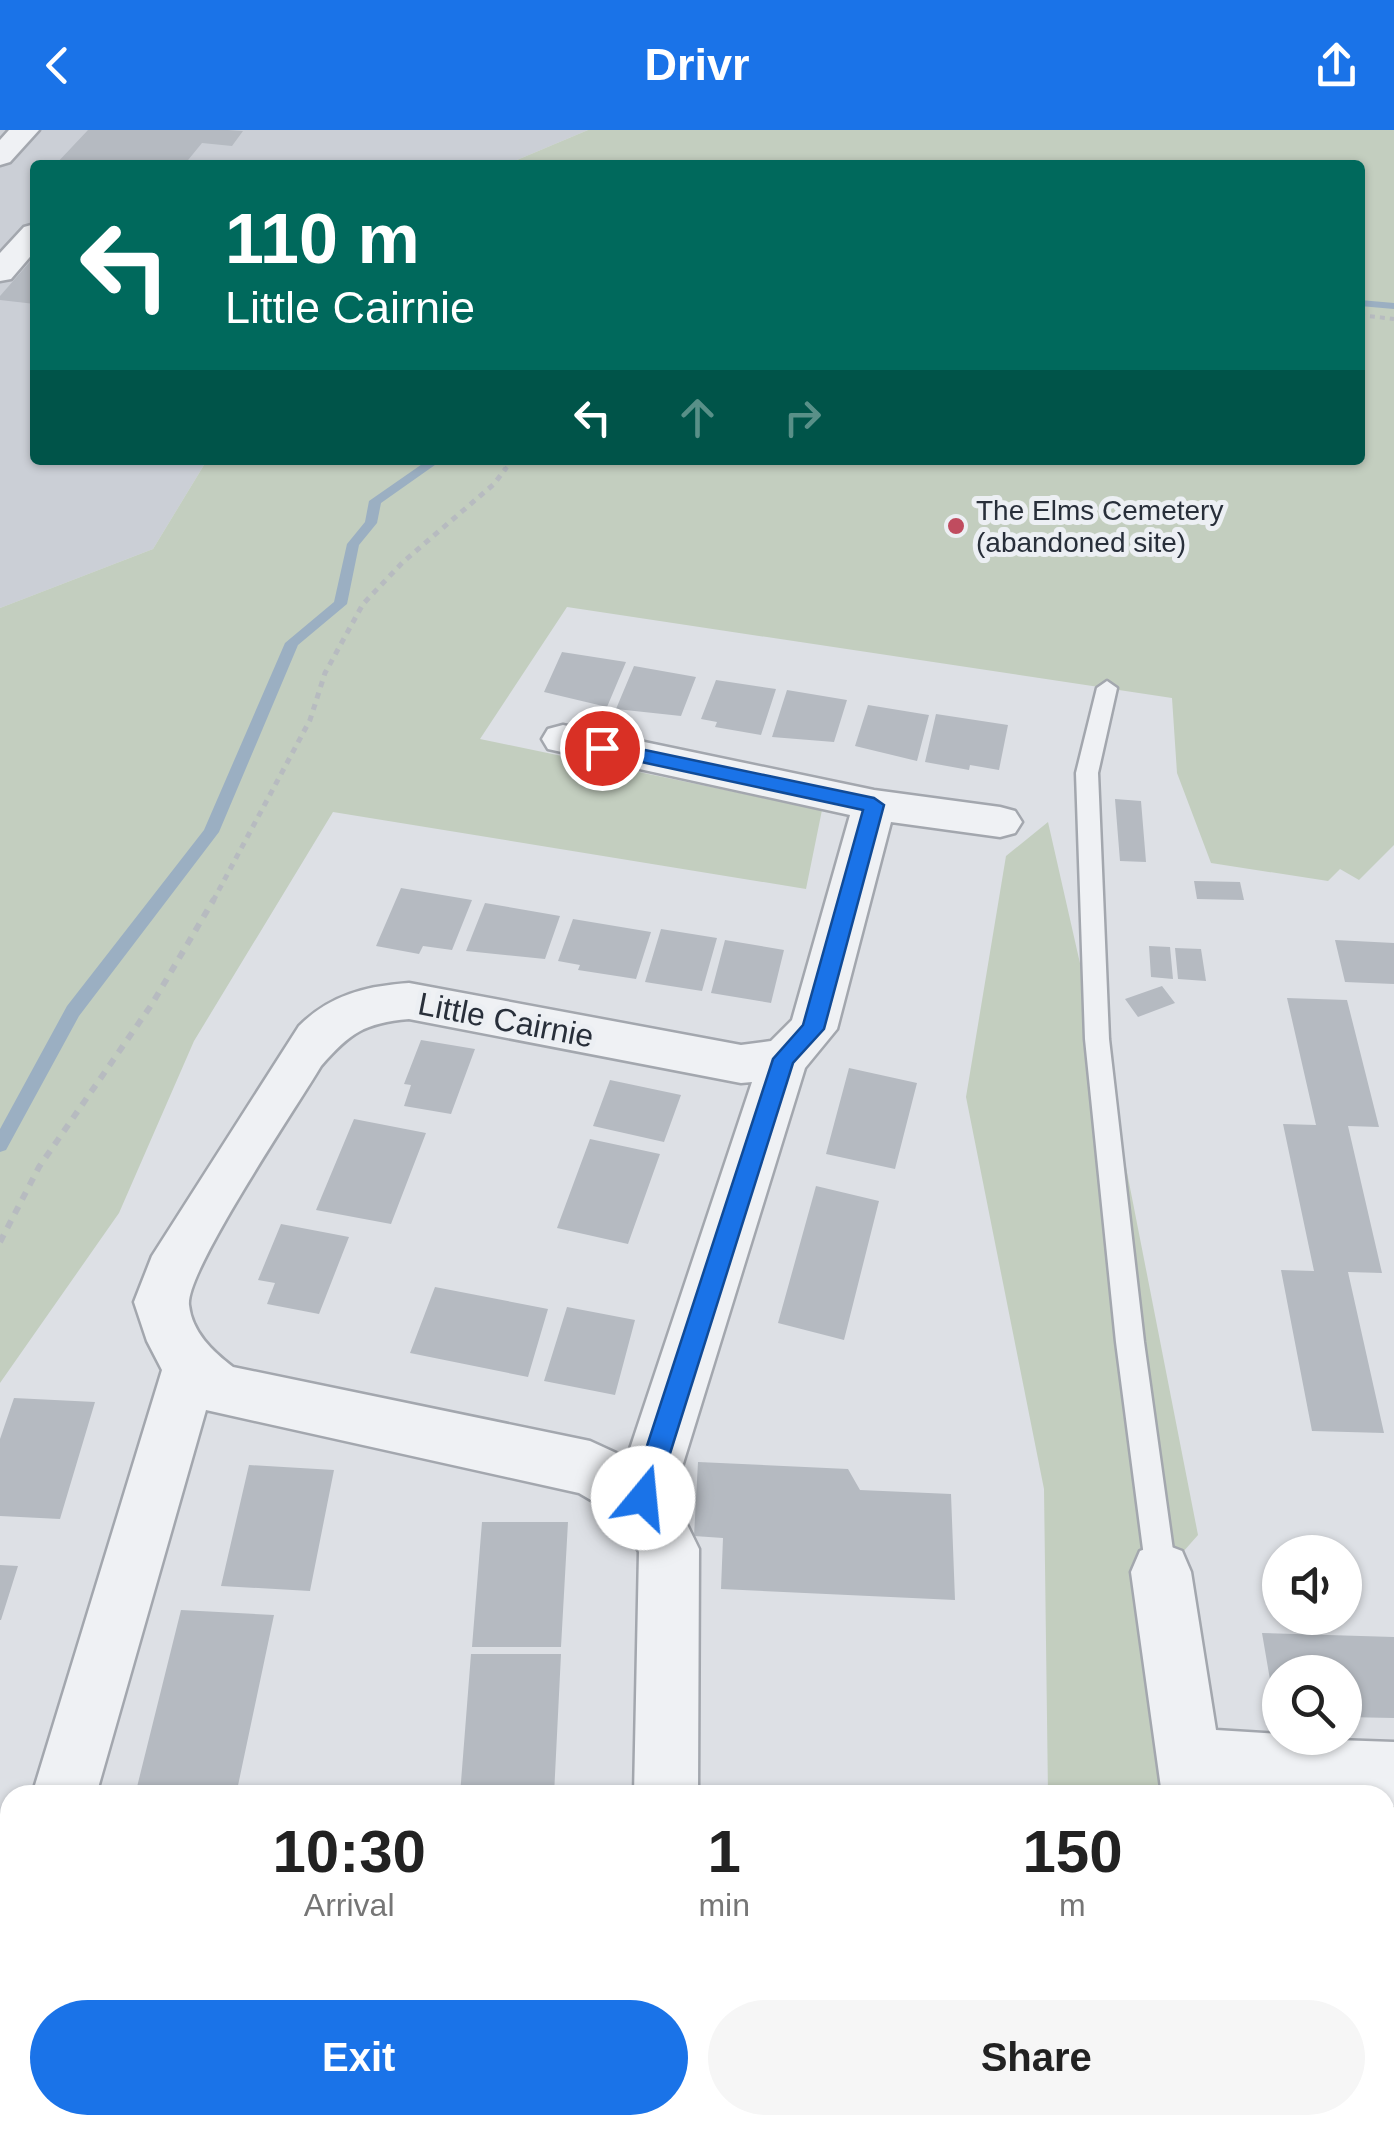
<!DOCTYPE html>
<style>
:root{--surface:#fff;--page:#f6f6f6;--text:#222;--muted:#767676;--accent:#1a73e8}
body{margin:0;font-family:Arial,sans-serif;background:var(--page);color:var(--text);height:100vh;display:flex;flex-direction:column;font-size:38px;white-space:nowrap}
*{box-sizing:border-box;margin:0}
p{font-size:32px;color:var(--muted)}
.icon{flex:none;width:55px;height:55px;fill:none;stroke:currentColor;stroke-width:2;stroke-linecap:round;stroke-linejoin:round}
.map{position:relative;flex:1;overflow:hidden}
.side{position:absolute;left:0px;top:1655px;width:1395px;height:350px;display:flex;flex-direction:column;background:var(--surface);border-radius:30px 30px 0 0;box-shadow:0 2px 8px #0004}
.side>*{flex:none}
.guide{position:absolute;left:30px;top:30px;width:1335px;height:305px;border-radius:10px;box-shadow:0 2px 8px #0004;background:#00695c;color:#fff;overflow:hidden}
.controls{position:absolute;left:1262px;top:1405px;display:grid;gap:20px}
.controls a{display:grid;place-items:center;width:100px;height:100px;border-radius:50%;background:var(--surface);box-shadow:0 2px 8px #0004;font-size:50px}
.pin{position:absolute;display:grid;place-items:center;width:85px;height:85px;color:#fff;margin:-42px;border:5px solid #fff;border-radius:50%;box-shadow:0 2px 10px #0007}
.me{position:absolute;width:110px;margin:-55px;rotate:17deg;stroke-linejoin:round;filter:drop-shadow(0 0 8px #0008)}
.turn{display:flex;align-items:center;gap:35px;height:210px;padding:0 30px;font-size:45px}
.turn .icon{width:130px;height:130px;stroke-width:2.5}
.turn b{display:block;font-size:70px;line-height:85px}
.lanes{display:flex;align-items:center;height:95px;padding:0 30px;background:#0003;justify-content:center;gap:50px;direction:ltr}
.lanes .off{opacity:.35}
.eta{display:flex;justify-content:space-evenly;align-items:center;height:170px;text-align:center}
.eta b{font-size:60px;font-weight:600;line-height:70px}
.button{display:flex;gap:20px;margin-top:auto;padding:20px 30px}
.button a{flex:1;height:115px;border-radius:60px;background:var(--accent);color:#fff;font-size:40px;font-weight:600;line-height:115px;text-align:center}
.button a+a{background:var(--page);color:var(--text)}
header{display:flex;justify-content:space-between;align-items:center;height:130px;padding:0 30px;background:var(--accent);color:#fff;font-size:45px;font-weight:600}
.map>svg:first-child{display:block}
</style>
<header><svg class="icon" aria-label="back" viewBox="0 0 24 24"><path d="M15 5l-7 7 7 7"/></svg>Drivr<svg class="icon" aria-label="share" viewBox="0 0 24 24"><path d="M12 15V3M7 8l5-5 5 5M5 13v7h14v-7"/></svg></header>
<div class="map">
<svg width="1394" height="2005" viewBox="0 0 1394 2005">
<rect width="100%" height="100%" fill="#dde0e5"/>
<path fill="#cbcfd6" d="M0,0H588L505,35H35V330H207L153,419L0,478Z"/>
<path fill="#c3cebf" d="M588,0H1394V715L1359,750L1340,739L1328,751L1211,733L1177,643L1172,568L567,477L480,609L822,680L806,759L333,682L194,911L119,1083L0,1253V478L153,419L207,330H1360V35H505Z
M1048,692L1125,1032L1198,1405L1152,1457L1175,1665H1048L1044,1359L966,967L1006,726Z"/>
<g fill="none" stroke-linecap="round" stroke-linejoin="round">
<path fill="#9bafc2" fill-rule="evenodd" d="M1360,170L1394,173V179L1360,176Z
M428,330H442L381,373L377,393L359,415L347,474L298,515L219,702L79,886L6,1020L0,1022V999L67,876L204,700L285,513L334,472L347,414L365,392L369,371Z"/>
</g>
<path fill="#b5bac1" d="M88,0H228L243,1L232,16L202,13L184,35H55Z
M35,126V174L0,170V166Z
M562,522L626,532L607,577L544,562Z
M634,536L696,547L681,586L616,579Z
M716,550L776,559L761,605L715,597L717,592L701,589Z
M787,560L847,570L834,612L772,607Z
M868,575L929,585L917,631L855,616Z
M936,584L1008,595L999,640L970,635L969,640L925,632Z
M1115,669L1141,671L1146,732L1120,731Z
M1194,751L1240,752L1244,770L1197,769Z
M401,758L472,770L452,820L423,816L419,824L376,816Z
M485,773L560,786L545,829L466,821Z
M573,789L651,802L636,849L578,840L580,835L558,831Z
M661,799L717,808L702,861L645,852Z
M725,810L784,820L771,873L711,863Z
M1335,810L1394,813V854L1345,852Z
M1149,816L1170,817L1173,849L1151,847Z
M1175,818L1201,819L1206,851L1178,849Z
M1162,856L1175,873L1138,887L1125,869Z
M1287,868L1347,870L1379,997L1348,996L1382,1143L1348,1142L1384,1303L1312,1301L1281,1140L1314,1141L1283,994L1316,995Z
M421,910L475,919L451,984L404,976L411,955L404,954Z
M849,938L917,953L895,1039L826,1024Z
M610,950L681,965L664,1012L593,996Z
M354,989L426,1003L391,1094L316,1080Z
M590,1009L660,1024L628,1114L557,1098Z
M816,1056L879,1071L844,1210L778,1193Z
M281,1094L349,1107L319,1184L267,1174L275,1153L258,1150Z
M435,1157L548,1179L528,1247L410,1223Z
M567,1177L635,1190L615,1265L544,1251Z
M14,1268L95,1272L60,1389L0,1386V1309Z
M698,1332L848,1339L860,1360L951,1364L955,1470L721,1459L723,1408L694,1406Z
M249,1335L334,1340L310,1461L221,1456Z
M482,1392H568L561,1517H472Z
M0,1435L18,1436L1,1490H0Z
M181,1480L274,1485L236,1665H135Z
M1262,1503L1394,1507V1588L1345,1587V1542H1280V1585H1276Z
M471,1524H561L554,1665H460Z"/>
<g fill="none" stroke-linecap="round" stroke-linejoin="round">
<g stroke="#a3a7ae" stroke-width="5">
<path id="service" d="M1107,551L1117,558L1098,643L1109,909L1144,1212L1176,1442L1172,1452L1161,1457L1150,1452L1146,1442L1116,1212L1085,909L1076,643L1097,558Z"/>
</g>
<g stroke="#a3a7ae" stroke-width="5">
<path id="minor" d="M9,0H39L10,32L0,35V10Z
M35,94V121L11,149L0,151V123L24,97Z
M563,595L874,660L1000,677L1015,681L1022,692L1015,703L1000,707L891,692L837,899L805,938L673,1366L699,1419L698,1665H634L639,1422L622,1388L579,1363L206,1280L96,1665H32L162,1240L147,1211L134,1172L152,1126L299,896C330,865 366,856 409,853L741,915L771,911L792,890L850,685L548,619L542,609L548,599ZM409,889L741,953L752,952L627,1328L590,1311L233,1237C212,1221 192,1202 189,1175C185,1142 298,975 321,936C350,903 364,893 409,889Z
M1161,1413L1182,1421L1191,1442L1216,1600L1280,1604V1608L1394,1612V1676L1385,1675V1665H1162L1131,1442L1140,1421Z
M10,1817V1916L0,1920V1821Z
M639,1995H711L712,2005H640Z"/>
</g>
<g stroke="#9da5b0" stroke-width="5">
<path id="primary" d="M1394,1946V2005H1353L1349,1995H1385V1947Z
M1168,1995H1340L1336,2005H1163Z"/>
</g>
<path stroke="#b7bbc0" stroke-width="4" stroke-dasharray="5 5" stroke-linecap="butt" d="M1360,185L1394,189
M504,341L513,330"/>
<path stroke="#b7bbc0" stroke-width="5" stroke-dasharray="6 6" stroke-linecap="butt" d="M213,771L310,590L325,543L363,474L403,432L494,354L506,338"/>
<path stroke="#b7bbc0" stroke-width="6" stroke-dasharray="8 8" stroke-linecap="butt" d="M0,1112L39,1037L152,874L214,769"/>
<path stroke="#b7bbc0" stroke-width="8" stroke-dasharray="10 10" stroke-linecap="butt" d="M1018,2005L1021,1995"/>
<use href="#service" fill="#eff1f4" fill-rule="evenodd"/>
<use href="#minor" fill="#eff1f4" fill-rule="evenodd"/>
<use href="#primary" fill="#fff" fill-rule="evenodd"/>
</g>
<path fill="#1a73e8" stroke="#114b97" stroke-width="2.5" d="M602,611L874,668L884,675L824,899L793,933L656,1368L652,1377L643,1381L634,1377L630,1368L773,929L803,895L863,680L595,622L592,618Z"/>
<circle fill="#c04c5f" stroke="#eceff3" stroke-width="4" cx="956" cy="396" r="10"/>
<g text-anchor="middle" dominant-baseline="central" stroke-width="10" stroke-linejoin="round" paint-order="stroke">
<g font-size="28" fill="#282f3a" stroke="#eceff3" text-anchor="start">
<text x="976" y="380">The Elms Cemetery<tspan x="976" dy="32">(abandoned site)</tspan></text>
</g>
<g font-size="32" fill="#282f3a" stroke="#eceff3">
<text transform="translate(506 890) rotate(11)">Little Cairnie</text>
</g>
</g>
</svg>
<div class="controls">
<a><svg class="icon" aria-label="sound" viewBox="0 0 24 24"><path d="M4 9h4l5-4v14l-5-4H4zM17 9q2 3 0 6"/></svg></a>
<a><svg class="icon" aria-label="search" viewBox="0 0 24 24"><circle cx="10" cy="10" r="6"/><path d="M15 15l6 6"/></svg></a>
</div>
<div class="pin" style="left:602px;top:618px;background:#d93025"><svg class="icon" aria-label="arrive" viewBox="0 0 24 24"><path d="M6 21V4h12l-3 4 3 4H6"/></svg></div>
<svg class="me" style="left:643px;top:1368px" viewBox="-20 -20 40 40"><circle r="19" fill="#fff"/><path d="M0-13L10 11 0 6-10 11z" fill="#1a73e8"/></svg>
<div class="guide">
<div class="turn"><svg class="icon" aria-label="left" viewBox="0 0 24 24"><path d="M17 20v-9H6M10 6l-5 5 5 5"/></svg><div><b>110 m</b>Little Cairnie</div></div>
<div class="lanes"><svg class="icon" aria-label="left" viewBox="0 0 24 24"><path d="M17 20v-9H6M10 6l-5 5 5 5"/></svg><svg class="icon off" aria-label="ahead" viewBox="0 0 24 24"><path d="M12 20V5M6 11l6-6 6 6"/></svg><svg class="icon off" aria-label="right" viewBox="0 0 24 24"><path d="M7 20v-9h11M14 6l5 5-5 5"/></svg></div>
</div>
<section class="side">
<div class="eta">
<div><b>10:30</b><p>Arrival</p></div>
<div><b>1</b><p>min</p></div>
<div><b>150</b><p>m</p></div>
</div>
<div class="button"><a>Exit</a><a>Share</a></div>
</section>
</div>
